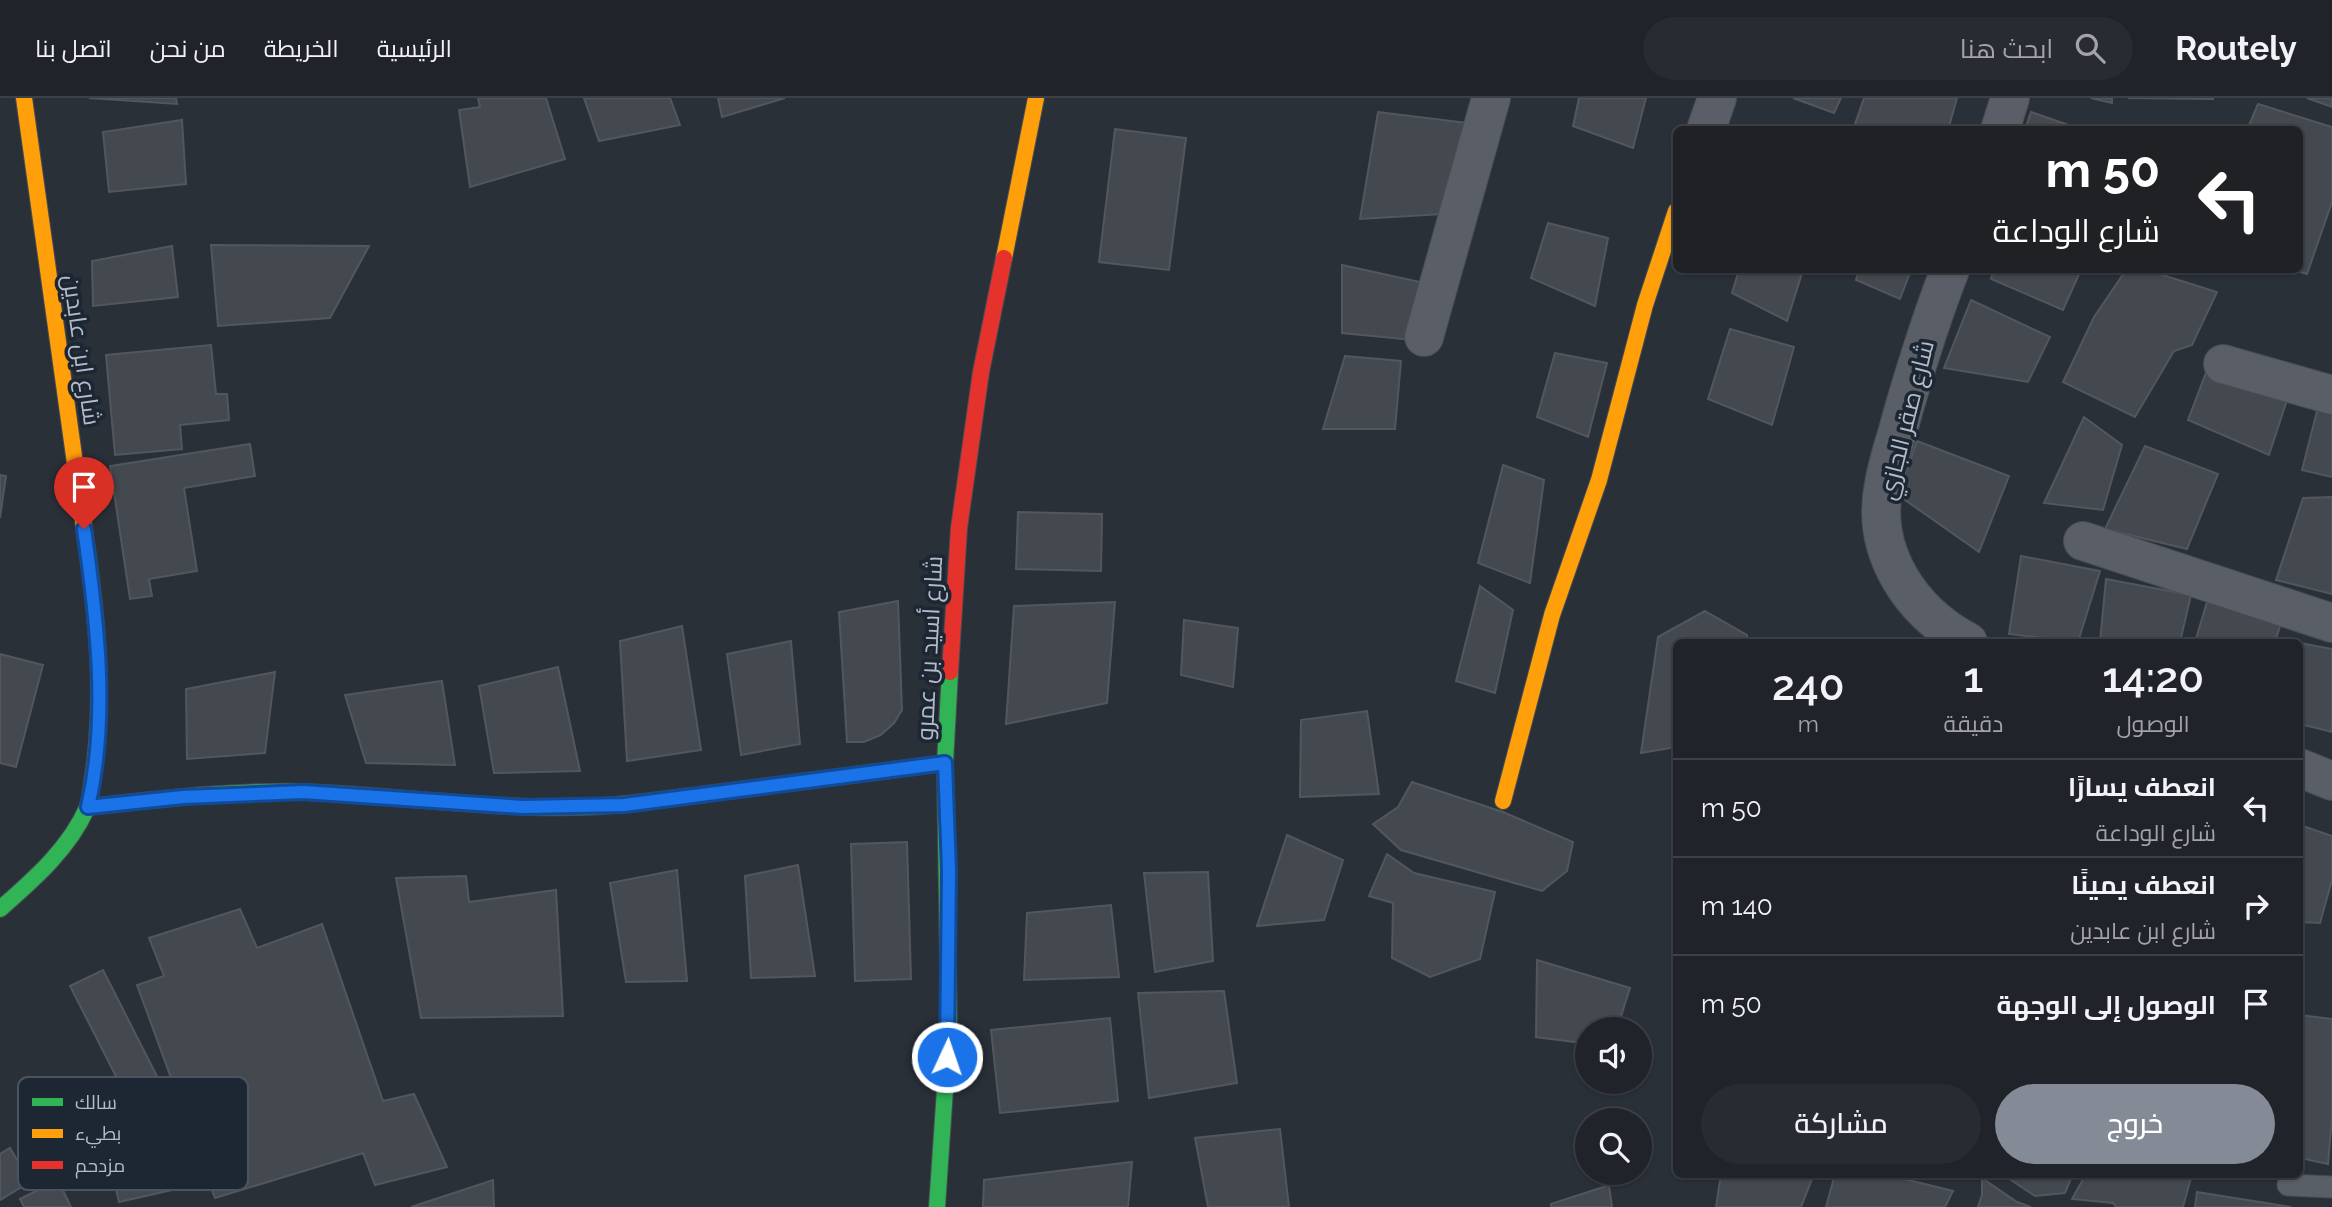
<!DOCTYPE html>
<html lang="ar">
<meta charset="utf-8">
<style>
:root{--surface:#20242a;--page:#282c32;--text:#f1f3f6;--muted:#a2a4a8;--line:#3d4147;--accent:#848b96}
body{margin:0;font-family:Raleway,Cairo,sans-serif;background:var(--page);color:var(--text);direction:rtl;height:100vh;display:flex;flex-direction:column;font-size:26px;white-space:nowrap}
*{box-sizing:border-box;margin:0}
p{font-size:23px;color:var(--muted)}
.icon{flex:none;width:38px;height:38px;fill:none;stroke:currentColor;stroke-width:2;stroke-linecap:round;stroke-linejoin:round}
.map{position:relative;flex:1;overflow:hidden;direction:ltr}
.details{position:absolute;left:1673px;top:541px;width:630px;height:539px;display:flex;flex-direction:column;background:var(--surface);border-radius:10px;box-shadow:0 2px 5px #0004,0 0 0 2px var(--line);direction:rtl}
.details>*{flex:none}
.top-card{position:absolute;left:1673px;top:28px;width:630px;height:147px;border-radius:10px;box-shadow:0 2px 5px #0004,0 0 0 2px var(--line);direction:rtl;background:#202124;color:#fff;overflow:hidden}
.tools{position:absolute;left:1575px;top:919px;display:grid;gap:14px}
.tools a{display:grid;place-items:center;width:77px;height:77px;border-radius:50%;background:var(--surface);box-shadow:0 2px 5px #0004,0 0 0 2px var(--line);font-size:35px}
.pin{position:absolute;display:grid;place-items:center;width:60px;height:60px;color:#fff;margin:-72px -30px;border-radius:50% 50% 50% 0;rotate:-45deg;box-shadow:0 0 7px #0007}
.pin .icon{rotate:45deg}
.me{position:absolute;width:77px;margin:-38px;rotate:3deg;stroke-linejoin:round;filter:drop-shadow(0 0 5px #0008)}
.turn{display:flex;align-items:center;gap:24px;height:147px;padding:0 28px;font-size:32px}
.turn .icon{width:91px;height:91px;stroke-width:2.5}
.turn b{display:block;font-size:49px;line-height:60px}
.eta{display:flex;justify-content:space-evenly;align-items:center;height:119px;text-align:center}
.eta b{font-size:42px;font-weight:600;line-height:49px}
.cta{display:flex;gap:14px;margin-top:auto;padding:14px 28px}
.cta a{flex:1;height:80px;border-radius:42px;background:var(--accent);color:#fff;font-size:28px;font-weight:600;line-height:80px;text-align:center}
.cta a+a{background:var(--page);color:var(--text)}
ul{padding:0;list-style:none}
li{display:flex;align-items:center;gap:21px;height:98px;padding:0 28px;border-top:2px solid var(--line)}
li div{flex:1}
li b{display:block;font-size:26px}
li em{font-style:normal}
header{display:flex;align-items:center;gap:42px;box-sizing:border-box;height:98px;padding:0 35px;background:var(--surface);border-bottom:2px solid var(--line)}
header strong{font-size:33px}
nav{display:flex;gap:38px;margin-inline-start:auto;font-size:24px}
.search{width:490px;height:63px;background:var(--page);display:flex;align-items:center;gap:18px;box-sizing:border-box;padding:0 24px;border-radius:38px;color:var(--muted);font-size:26px}
.map>svg:first-child{display:block}
</style>
<header>
<strong>Routely</strong>
<div class="search"><svg class="icon" aria-label="search" viewBox="0 0 24 24"><circle cx="10" cy="10" r="6"/><path d="M15 15l6 6"/></svg>ابحث هنا</div>
<nav><a>الرئيسية</a><a>الخريطة</a><a>من نحن</a><a>اتصل بنا</a></nav>
</header>
<div class="map">
<svg width="2332" height="1109" viewBox="0 0 2332 1109">
<rect width="100%" height="100%" fill="#2a3038"/>
<path fill="#444950" stroke="#52575f" stroke-width="2" d="M89,0H176L177,6Z
M478,0H546L565,61L470,89L459,12L480,9Z
M584,0H670L680,27L599,43Z
M718,0H785L722,19Z
M1579,0H1646L1633,50L1573,28Z
M1793,0H1841L1834,15Z
M1864,0H1957L1948,32H1853Z
M2091,0H2112V5Z
M2128,0H2213V1Z
M2307,0H2332V9Z
M2258,6L2332,29V104L2307,176L2293,172H2300V32H2247Z
M1378,14L1468,25L1443,116L1360,121Z
M2031,14L2083,32H2025Z
M182,22L186,86L109,94L103,34Z
M1115,31L1186,40L1169,172L1099,164Z
M1548,125L1608,140L1595,208L1531,180Z
M211,147L369,148L330,220L218,228Z
M172,148L178,199L93,208L92,163Z
M1342,167L1420,184L1413,242L1342,235Z
M1739,172H1803L1787,223L1732,195Z
M1859,172H1911L1900,201L1856,182Z
M1993,172H2081L2063,212L1991,181Z
M2126,172H2147L2217,194L2192,247L2174,253L2135,319L2063,284L2094,219Z
M1971,202L2050,239L2028,284L1944,270Z
M1730,231L1794,249L1772,327L1708,301Z
M211,247L216,296H227L229,322L180,327L182,351L115,357L106,257Z
M1555,255L1607,265L1588,339L1537,319Z
M1345,258L1401,263L1395,331H1323Z
M2207,272L2289,296L2269,357L2188,322Z
M2319,305L2332,310V379L2302,372Z
M2084,319L2122,347L2103,412L2044,405Z
M1917,343L2009,378L1979,454L1898,397Z
M250,346L255,378L184,390L197,473L149,481L152,498L130,501L110,368Z
M2145,348L2218,376L2187,451L2105,431Z
M1503,367L1544,382L1530,485L1478,465Z
M0,377L6,378L0,420Z
M2332,399V496L2276,482L2303,400Z
M1018,414L1102,416L1101,473L1016,471Z
M2021,458L2100,473L2078,544L2009,536Z
M2106,481L2191,497L2180,544H2100Z
M1480,488L1513,512L1495,595L1456,583Z
M898,503L902,612L894,625L881,637L864,644H847L839,514Z
M1115,504L1107,605L1006,626L1014,508Z
M2207,504L2281,525L2275,544H2195Z
M1705,513L1747,537V544H1676V649L1641,655L1658,539Z
M1184,522L1238,530L1233,589L1181,577Z
M682,528L701,652L627,663L620,543Z
M791,543L800,646L741,657L727,556Z
M2300,545L2332,551V634L2300,626Z
M0,556L43,567L16,669L0,665Z
M558,569L580,673L494,675L479,588Z
M275,574L265,655L187,661L186,591Z
M442,583L455,667L366,665L345,597Z
M1367,613L1379,696L1300,699L1301,622Z
M1412,684L1503,714L1573,744L1567,773L1542,793L1401,752L1373,726L1398,709Z
M2300,727L2332,738V782L2320,825L2300,824Z
M1287,737L1343,762L1324,822L1257,828Z
M907,744L911,881L855,883L851,746Z
M1387,756L1414,775L1495,794L1480,861L1430,879L1392,860L1393,805L1369,798Z
M798,767L815,878L751,880L745,778Z
M677,772L687,883L626,884L610,785Z
M1208,774L1213,863L1155,874L1144,775Z
M466,778L469,804L556,792L563,918L421,920L396,780Z
M1111,807L1119,879L1024,882L1027,815Z
M240,811L257,850L322,826L383,1003L414,996L447,1069L375,1087L363,1055L215,1100L137,887L164,878L149,840Z
M1537,862L1630,890L1617,931H1587V942L1574,944L1536,939Z
M103,872L163,990L130,1006L70,888Z
M1224,893L1237,985L1149,1000L1138,895Z
M2300,917L2332,921V1019L2328,1066L2300,1060Z
M1110,920L1118,1003L1000,1015L991,932Z
M167,1024L181,1090L119,1104L104,1038Z
M1280,1031L1289,1109H1208L1195,1040Z
M10,1050L30,1084L0,1102V1056Z
M1132,1064L1128,1109H983L984,1082Z
M1721,1076H1814L1801,1109H1716Z
M1835,1076H1884L1953,1093L1945,1109H1826Z
M2002,1076H2073L2065,1095L2035,1098Z
M2086,1076H2192L2183,1109H2116L2113,1105L2072,1101Z
M1982,1080L2017,1104L2031,1109H1978L1982,1097Z
M58,1082L71,1109H24L20,1101Z
M493,1082L494,1109H411Z
M1609,1087L1612,1109H1551V1106Z
M2197,1094L2291,1109H2195Z"/>
<g fill="none" stroke-linecap="round" stroke-linejoin="round">
<g stroke="#484c53" stroke-width="23">
<path id="lane" d="M2288,1087L2332,1089"/>
</g>
<g stroke="#484c53" stroke-width="40">
<path id="street" d="M1706,32L1717,0
M2000,32L2010,0
M1950,172C1932,218 1917,266 1903,314C1897,338 1888,362 1884,386C1870,454 1911,514 1968,544
M1424,239L1491,0
M2223,266L2332,297
M2083,443L2332,525
M2300,670L2332,683"/>
</g>
<g stroke="#484c53" stroke-width="18">
<path id="fast" d="M88,709C159,701 233,692 305,694C418,698 532,719 644,704
M0,811C33,782 69,751 87,710C91,701 91,688 93,678C105,599 97,516 85,437
M937,1109L949,932L945,665L950,574"/>
</g>
<g stroke="#484c53" stroke-width="18">
<path id="slow" d="M24,0L85,437
M1004,160L1036,0
M1503,703L1552,517L1599,382L1645,207L1676,113
M644,704L945,665"/>
</g>
<g stroke="#484c53" stroke-width="18">
<path id="jam" d="M950,574L959,430L981,274L1004,160"/>
</g>
<use href="#lane" stroke="#5a5e66" stroke-width="21"/>
<use href="#street" stroke="#5a5e66" stroke-width="38"/>
<use href="#fast" stroke="#30b455" stroke-width="16"/>
<use href="#slow" stroke="#ff9f0a" stroke-width="16"/>
<use href="#jam" stroke="#e5322d" stroke-width="16"/>
</g>
<g fill="none" stroke-linecap="round" stroke-linejoin="round">
<g stroke="#114b97" stroke-width="18">
<path id="route" d="M84,431C97,521 109,619 88,709L183,699L303,694L523,709L624,707L945,665L949,772L947,959"/>
</g>
<use href="#route" stroke="#1a73e8" stroke-width="12"/>
</g>
<g text-anchor="middle" dominant-baseline="central" stroke-width="7" stroke-linejoin="round" paint-order="stroke">
<g font-size="24" fill="#b4bcc9" stroke="#1d2633">
<text transform="translate(82 252) rotate(82)">شارع ابن عابدين</text>
<text transform="translate(1906 322) rotate(-76)">شارع صقر الجازي</text>
<text transform="translate(929 550) rotate(-87)">شارع أسيد بن عمرو</text>
</g>
</g>
<rect x="18" y="979" width="230" height="113" rx="10" fill="#1d2633" stroke="#4a5360" stroke-width="2"/>
<rect x="32" y="1000" width="31" height="8" fill="#30b455"/>
<rect x="32" y="1031" width="31" height="9" fill="#ff9f0a"/>
<rect x="32" y="1063" width="31" height="8" fill="#e5322d"/>
<g font-size="19" fill="#b4bcc9">
<text x="75" y="1011">سالك</text>
<text x="75" y="1042">بطيء</text>
<text x="75" y="1074">مزدحم</text>
</g>
</svg>
<div class="tools">
<a><svg class="icon" aria-label="sound" viewBox="0 0 24 24"><path d="M4 9h4l5-4v14l-5-4H4zM17 9q2 3 0 6"/></svg></a>
<a><svg class="icon" aria-label="search" viewBox="0 0 24 24"><circle cx="10" cy="10" r="6"/><path d="M15 15l6 6"/></svg></a>
</div>
<div class="pin" style="left:84px;top:431px;background:#d93025"><svg class="icon" aria-label="arrive" viewBox="0 0 24 24"><path d="M6 21V4h12l-3 4 3 4H6"/></svg></div>
<svg class="me" style="left:947px;top:959px" viewBox="-20 -20 40 40"><circle r="17" fill="#1a73e8" stroke="#fff" stroke-width="3"/><path d="M0-11L8 9 0 5-8 9z" fill="#fff"/></svg>
<div class="top-card">
<div class="turn"><svg class="icon" aria-label="left" viewBox="0 0 24 24"><path d="M17 20v-9H6M10 6l-5 5 5 5"/></svg><div><b>50 m</b>شارع الوداعة</div></div>
</div>
<section class="details">
<div class="eta">
<div><b>14:20</b><p>الوصول</p></div>
<div><b>1</b><p>دقيقة</p></div>
<div><b>240</b><p>m</p></div>
</div>
<ul>
<li><svg class="icon" aria-label="left" viewBox="0 0 24 24"><path d="M17 20v-9H6M10 6l-5 5 5 5"/></svg><div><b>انعطف يسارًا</b><p>شارع الوداعة</p></div><em>50 m</em></li>
<li><svg class="icon" aria-label="right" viewBox="0 0 24 24"><path d="M7 20v-9h11M14 6l5 5-5 5"/></svg><div><b>انعطف يمينًا</b><p>شارع ابن عابدين</p></div><em>140 m</em></li>
<li><svg class="icon" aria-label="arrive" viewBox="0 0 24 24"><path d="M6 21V4h12l-3 4 3 4H6"/></svg><div><b>الوصول إلى الوجهة</b></div><em>50 m</em></li>
</ul>
<div class="cta"><a>خروج</a><a>مشاركة</a></div>
</section>
</div>
